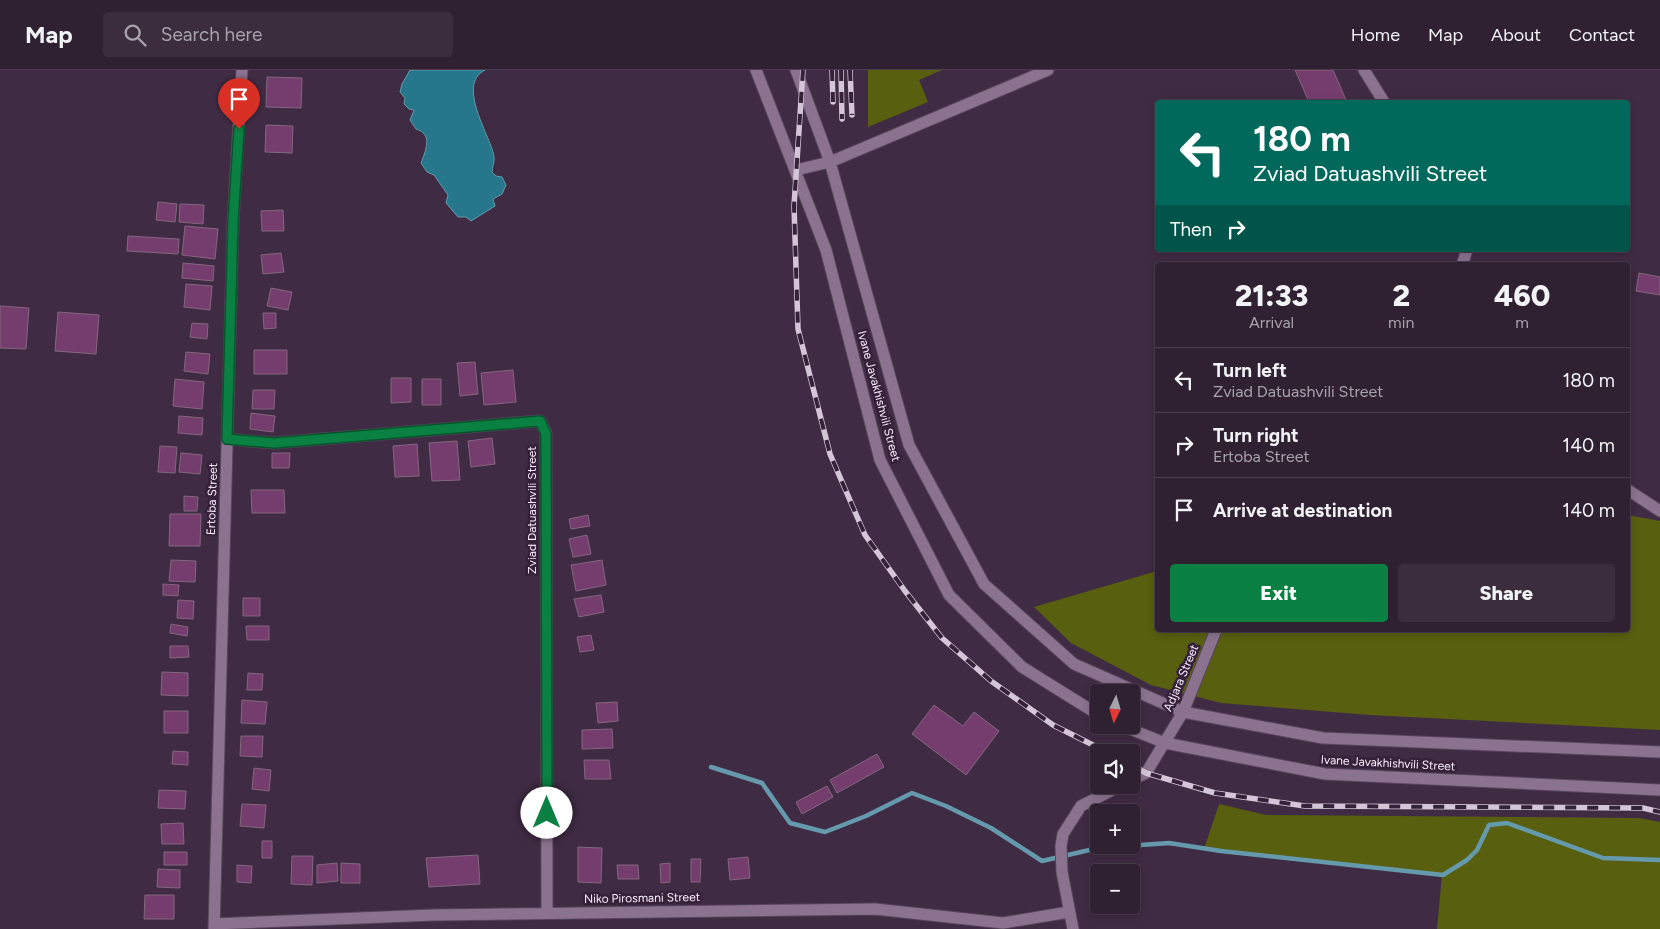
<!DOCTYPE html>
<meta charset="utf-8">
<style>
:root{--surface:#2f2032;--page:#3b2d3e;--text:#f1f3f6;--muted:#a7a3ac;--line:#4a3e4d;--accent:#0b8043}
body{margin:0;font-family:Figtree,sans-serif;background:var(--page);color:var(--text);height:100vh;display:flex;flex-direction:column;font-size:19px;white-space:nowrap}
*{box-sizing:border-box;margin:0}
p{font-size:16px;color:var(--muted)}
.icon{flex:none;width:28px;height:28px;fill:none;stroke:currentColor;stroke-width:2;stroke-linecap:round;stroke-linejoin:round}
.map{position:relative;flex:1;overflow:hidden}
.side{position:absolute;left:1155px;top:192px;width:475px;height:370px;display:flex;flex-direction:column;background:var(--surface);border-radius:5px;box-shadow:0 2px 8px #0003,0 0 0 1px var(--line)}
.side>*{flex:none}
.banner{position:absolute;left:1155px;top:30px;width:475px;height:152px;border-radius:5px;box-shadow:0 2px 8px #0003,0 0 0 1px var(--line);background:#00695c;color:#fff;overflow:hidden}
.needle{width:32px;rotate:185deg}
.tools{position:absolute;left:1090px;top:614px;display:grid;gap:10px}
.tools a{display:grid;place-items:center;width:50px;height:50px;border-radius:5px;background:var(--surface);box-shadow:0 2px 8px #0003,0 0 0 1px var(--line);font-size:25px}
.pin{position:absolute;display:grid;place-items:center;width:42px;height:42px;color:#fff;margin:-51px -21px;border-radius:50% 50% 50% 0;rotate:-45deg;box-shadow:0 0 5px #0007}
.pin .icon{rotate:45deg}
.me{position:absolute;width:55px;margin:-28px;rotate:0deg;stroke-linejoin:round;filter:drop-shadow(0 0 4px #0008)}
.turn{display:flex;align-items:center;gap:18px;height:105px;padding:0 15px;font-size:22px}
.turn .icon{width:65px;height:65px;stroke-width:2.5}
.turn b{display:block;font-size:35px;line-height:42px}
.then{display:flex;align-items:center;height:48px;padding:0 15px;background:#0003;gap:10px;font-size:19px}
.eta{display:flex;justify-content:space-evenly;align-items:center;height:85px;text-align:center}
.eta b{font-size:30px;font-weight:800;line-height:35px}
.action{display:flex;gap:10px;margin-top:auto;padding:10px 15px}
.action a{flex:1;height:58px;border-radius:5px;background:var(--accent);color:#fff;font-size:20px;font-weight:800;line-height:58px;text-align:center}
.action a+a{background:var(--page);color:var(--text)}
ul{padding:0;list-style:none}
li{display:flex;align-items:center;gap:15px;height:65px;padding:0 15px;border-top:1px solid var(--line)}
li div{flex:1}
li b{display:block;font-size:19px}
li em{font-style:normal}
header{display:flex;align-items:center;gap:30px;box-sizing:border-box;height:70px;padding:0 25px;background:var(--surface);border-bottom:1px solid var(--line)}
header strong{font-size:24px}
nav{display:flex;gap:28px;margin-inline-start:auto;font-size:18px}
.search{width:350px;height:45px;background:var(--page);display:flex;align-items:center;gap:12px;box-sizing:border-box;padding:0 18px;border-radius:5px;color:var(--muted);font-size:19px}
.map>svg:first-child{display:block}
</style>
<header>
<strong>Map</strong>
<div class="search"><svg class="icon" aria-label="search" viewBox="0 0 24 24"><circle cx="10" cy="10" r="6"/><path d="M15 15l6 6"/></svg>Search here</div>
<nav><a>Home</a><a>Map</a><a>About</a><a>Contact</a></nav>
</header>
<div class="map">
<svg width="1660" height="859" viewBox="0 0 1660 859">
<rect width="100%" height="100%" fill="#3f2b43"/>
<path fill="#585f0f" d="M868,0H942L919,10L928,32L868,57Z
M1628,445L1660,451V660L1370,645L1221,633L1151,615L1071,573L1034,537L1157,501L1158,560H1628Z
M1219,734L1266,745L1639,748L1660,752V859H1437L1442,805L1204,779Z"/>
<path fill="#26778b" stroke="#659aad" d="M410,0H485C455,15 492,68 494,87C495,91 492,98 492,102L496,106L502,107L506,115L502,124L493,129L495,136L471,151L466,147H458L446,133L448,125L434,105L427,102L421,93C426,80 433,64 416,59L410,50L414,40L409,39L404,34L405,28L400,22L402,14Z"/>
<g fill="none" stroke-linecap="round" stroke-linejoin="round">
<path stroke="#659aad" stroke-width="4.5" d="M711,697L762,713L790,753L825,762L866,746L912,723L946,736L991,758L1042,791L1098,778L1169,773L1221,781L1443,805L1467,790L1477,780L1489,755L1507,753L1603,788L1660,790"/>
</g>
<path fill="#753d6d" stroke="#84677e" d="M1295,0H1333L1347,32H1309Z
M267,7L302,8L301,38L266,37Z
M266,55L293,56L292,83L265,82Z
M158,132L177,134L175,152L156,150Z
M180,134L204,135L203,154L179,152Z
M283,140L284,161H262L261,141Z
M185,156L218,159L215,189L182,185Z
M128,166L179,169L178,184L127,181Z
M281,183L284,202L263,204L261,185Z
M183,193L214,196L213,211L182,208Z
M1639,203L1660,207V225L1636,221Z
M186,214L212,216L210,240L184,237Z
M271,218L292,222L288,240L267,236Z
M0,236L29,238L26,279L0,278Z
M58,242L99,245L96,284L55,281Z
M263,243H276V258L264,259Z
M192,253L208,254L207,269L190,267Z
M254,280H287V304H254Z
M186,282L210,284L208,304L184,301Z
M475,292L478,324L460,326L457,293Z
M513,300L516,332L484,335L481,303Z
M391,308H411V332L391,333Z
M175,309L204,312L202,339L173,336Z
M422,309H441V335H422Z
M253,320H275L274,339H252Z
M251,343L275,346L273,362L250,359Z
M179,346L203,348L202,365L178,363Z
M492,368L495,394L471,397L468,371Z
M457,371L460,410L432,411L429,373Z
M417,374L419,406L395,407L393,376Z
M160,376L177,377L175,403L158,402Z
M181,383L202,385L200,404L179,402Z
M272,383H290L289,398H272Z
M251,420H284L285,443H252Z
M184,426L198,427L197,441H184Z
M170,444H201L200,476H169Z
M588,445L590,456L571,459L569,449Z
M587,465L591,484L573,487L569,469Z
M171,490L196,491L195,512L169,511Z
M602,490L606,515L576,521L571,495Z
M163,514L179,515L178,526L163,525Z
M601,525L604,542L579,547L574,529Z
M243,528H260V546H243Z
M178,530L194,531L193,549L177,548Z
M171,554L188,557L187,566L170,563Z
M246,556H269V570H247Z
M591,565L594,580L580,582L577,567Z
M170,576H188L189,587L170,588Z
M162,602L188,603V626L161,625Z
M248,603L263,604L262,620H247Z
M242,630L267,632L265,654L241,653Z
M617,632L618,651L598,653L596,633Z
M934,635L963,656L974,642L999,661L966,705L912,664Z
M164,641H188V663H164Z
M612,659L613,678L582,679V660Z
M241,666H263L262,687L240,686Z
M173,681L188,682V695L172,694Z
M877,684L884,697L837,723L830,710Z
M584,690H609L611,709H585Z
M254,698L271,700L269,721L252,719Z
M827,716L833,727L802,744L796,732Z
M159,720L186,721L185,739L158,738Z
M242,734L266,735L264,758L240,756Z
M183,753L184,774H162L161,754Z
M262,771H272V788H262Z
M578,777L602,778L601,813L578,812Z
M164,782H187V795H164Z
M478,785L480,814L429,817L426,788Z
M292,786H313L312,815L291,814Z
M748,787L750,808L730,810L728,789Z
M691,789H701L700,812H691Z
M337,793L338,811L317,813V795Z
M341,793L360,794V813H341Z
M670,793V812L661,813L660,794Z
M237,795L252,796L251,813L237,812Z
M617,795H638L639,809H618Z
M158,799L180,800V818L157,817Z
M145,825H174V849H144Z"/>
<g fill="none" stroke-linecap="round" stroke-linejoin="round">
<g stroke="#59475c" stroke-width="13">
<path id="minor" d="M756,0L826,180L880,390L949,525L1022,597L1099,645
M796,0L830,92L909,375L984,514L1074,594L1183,642L1323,668L1660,682
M1364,0L1384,32
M796,100L830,92L1048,0
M1462,195L1467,180
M227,369L273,373L540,351L546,363L547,843
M1628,420L1660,441
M1120,655L1165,673L1325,704L1660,720
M1131,710L1146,703L1183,642L1216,560
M214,854L434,845L875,839L1003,853L1069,842
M214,859L233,152L242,0
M1073,859L1062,802L1061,776L1063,764L1081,736L1122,715"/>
</g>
<use href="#minor" stroke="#8b738f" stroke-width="11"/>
<g stroke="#d4c6d8" stroke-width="5.5">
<path id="rail" d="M803,0L794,136L798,259L830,384L865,465L905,521L942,568L991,611L1053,655L1107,682
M832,0L833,32
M841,0L842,49
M850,0L852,45
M1131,695L1146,703L1215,723L1305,736L1643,738L1660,742"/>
</g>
<use href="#rail" stroke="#352139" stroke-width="4" stroke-dasharray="11" stroke-linecap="butt"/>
</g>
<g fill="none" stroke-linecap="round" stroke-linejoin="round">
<g stroke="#07532c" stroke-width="12">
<path id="route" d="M239,59L233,152L227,369L274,373L540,351L546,364L547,743"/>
</g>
<use href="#route" stroke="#0b8043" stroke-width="9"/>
</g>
<g text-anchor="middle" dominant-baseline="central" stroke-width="5" stroke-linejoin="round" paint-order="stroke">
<g font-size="12" fill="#f9ecfc" stroke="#352139">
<text transform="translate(879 326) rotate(75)">Ivane Javakhishvili Street</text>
<text transform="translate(212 429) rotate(-88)">Ertoba Street</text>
<text transform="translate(532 440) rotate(-90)">Zviad Datuashvili Street</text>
<text transform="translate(1181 608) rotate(-67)">Adjara Street</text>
<text transform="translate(1388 693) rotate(3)">Ivane Javakhishvili Street</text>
<text transform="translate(642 828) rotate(-1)">Niko Pirosmani Street</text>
</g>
</g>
</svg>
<div class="tools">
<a><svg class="needle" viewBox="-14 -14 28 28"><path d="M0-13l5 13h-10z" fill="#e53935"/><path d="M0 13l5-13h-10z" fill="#a7a3ac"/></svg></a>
<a><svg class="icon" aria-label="sound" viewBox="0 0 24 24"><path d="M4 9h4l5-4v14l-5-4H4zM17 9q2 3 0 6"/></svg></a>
<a>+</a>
<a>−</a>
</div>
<div class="pin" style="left:239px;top:59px;background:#d93025"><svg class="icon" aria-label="arrive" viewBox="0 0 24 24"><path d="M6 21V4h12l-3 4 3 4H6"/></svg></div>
<svg class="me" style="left:547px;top:743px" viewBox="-20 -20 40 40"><circle r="19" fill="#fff"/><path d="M0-13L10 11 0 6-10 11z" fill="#0b8043"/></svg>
<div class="banner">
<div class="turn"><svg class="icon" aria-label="left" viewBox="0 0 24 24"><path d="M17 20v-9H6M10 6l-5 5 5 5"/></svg><div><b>180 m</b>Zviad Datuashvili Street</div></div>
<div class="then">Then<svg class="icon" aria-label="right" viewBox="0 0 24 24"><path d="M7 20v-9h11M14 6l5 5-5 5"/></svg></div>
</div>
<section class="side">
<div class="eta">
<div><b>21:33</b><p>Arrival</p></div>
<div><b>2</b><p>min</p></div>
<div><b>460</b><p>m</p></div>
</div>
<ul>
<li><svg class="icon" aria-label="left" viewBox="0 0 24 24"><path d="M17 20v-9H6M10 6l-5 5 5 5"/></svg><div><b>Turn left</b><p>Zviad Datuashvili Street</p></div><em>180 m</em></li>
<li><svg class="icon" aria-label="right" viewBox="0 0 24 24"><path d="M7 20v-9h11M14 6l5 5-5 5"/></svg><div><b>Turn right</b><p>Ertoba Street</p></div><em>140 m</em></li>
<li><svg class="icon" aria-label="arrive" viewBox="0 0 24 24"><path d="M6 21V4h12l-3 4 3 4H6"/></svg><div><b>Arrive at destination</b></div><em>140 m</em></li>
</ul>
<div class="action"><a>Exit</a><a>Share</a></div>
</section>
</div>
